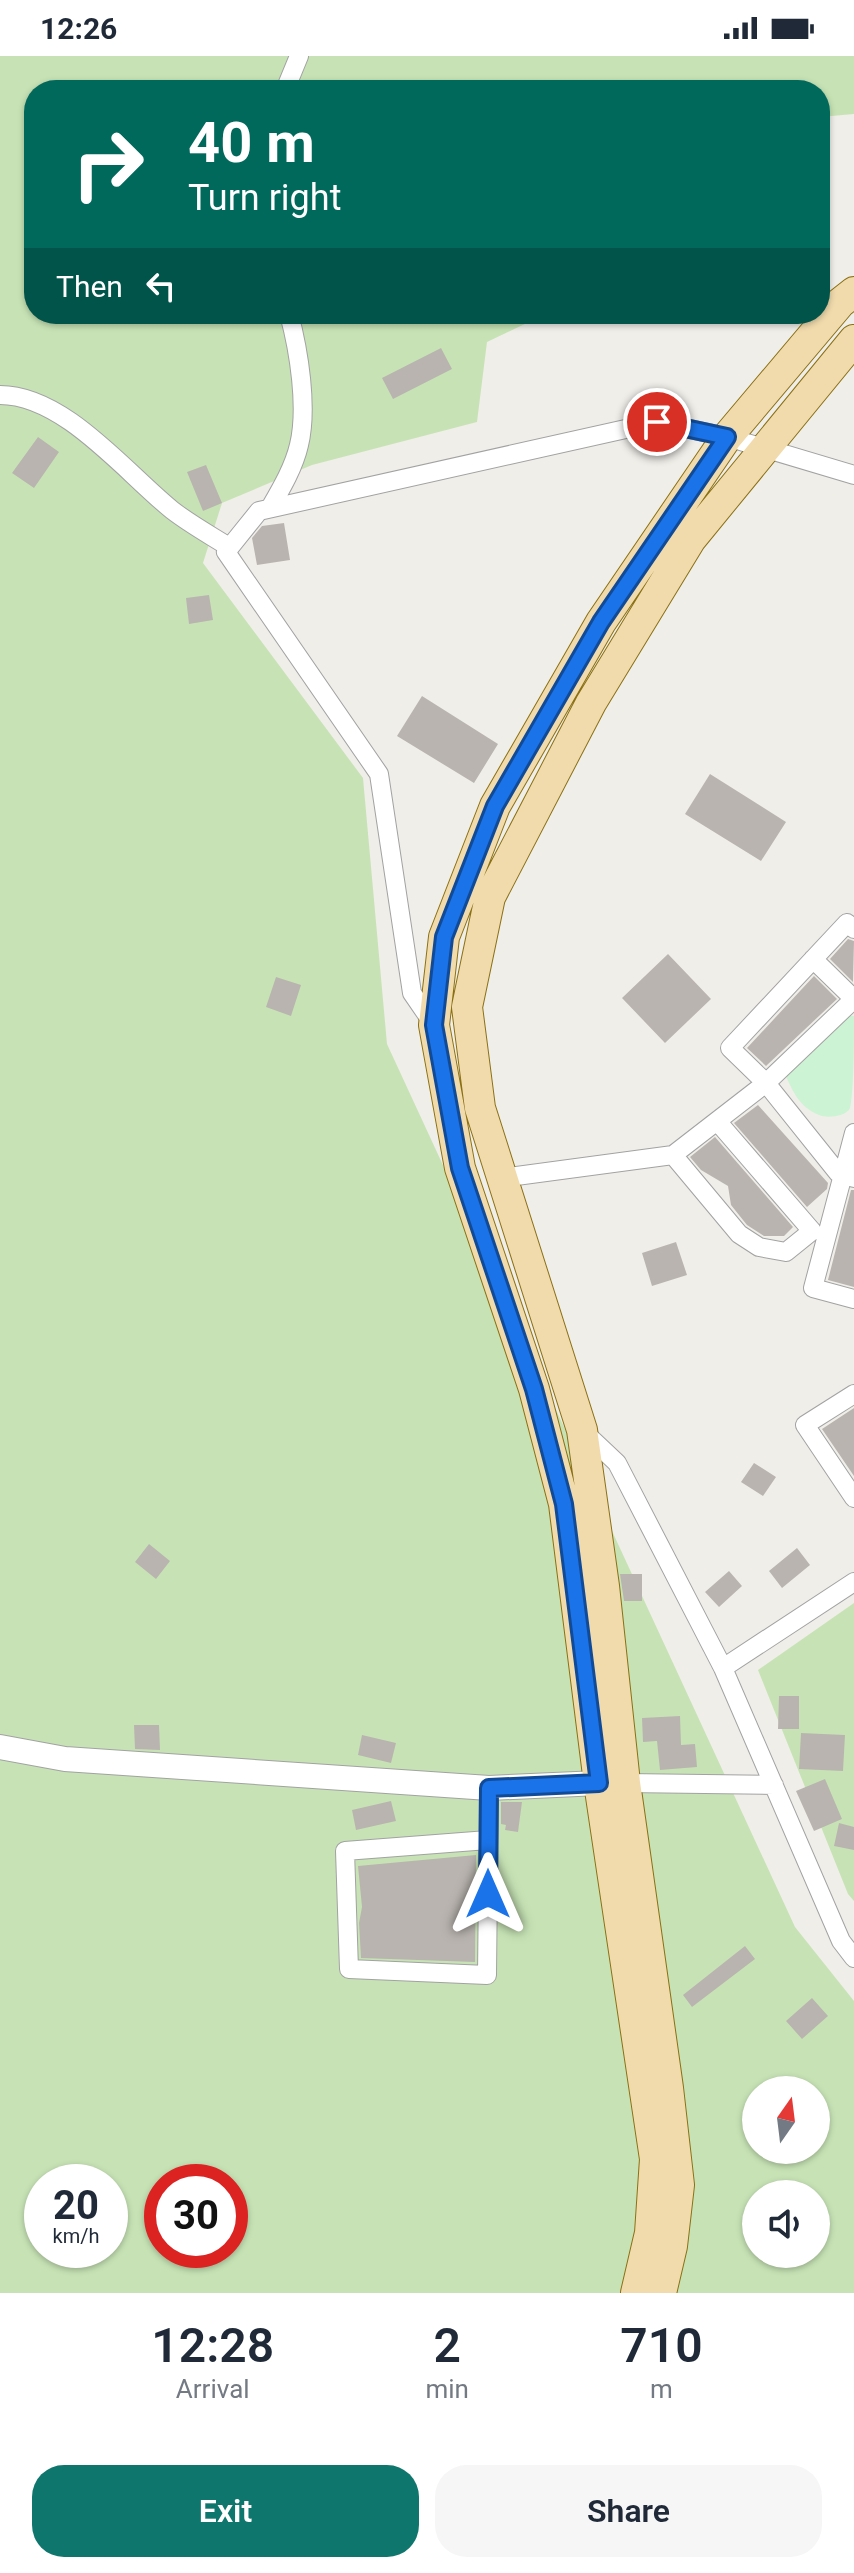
<!DOCTYPE html>
<style>
:root{--surface:#fff;--page:#f6f6f7;--text:#1f2937;--muted:#747a83;--accent:#0f766e}
body{margin:0;font-family:Roboto,sans-serif;background:var(--page);color:var(--text);height:100vh;display:flex;flex-direction:column;font-size:30px;white-space:nowrap}
*{box-sizing:border-box;margin:0}
p{font-size:26px;color:var(--muted)}
.icon{flex:none;width:44px;height:44px;fill:none;stroke:currentColor;stroke-width:2;stroke-linecap:round;stroke-linejoin:round}
.map{position:relative;height:2237px;overflow:hidden}
.panel{display:flex;flex-direction:column;background:var(--surface);flex:1}
.panel>*{flex:none}
.banner{position:absolute;left:24px;top:24px;width:806px;height:244px;border-radius:32px;box-shadow:0 2px 6px #0004;background:#00695c;color:#fff;overflow:hidden}
.needle{width:52px;rotate:14deg}
.tools{position:absolute;left:742px;top:2020px;display:grid;gap:16px}
.tools a{display:grid;place-items:center;width:88px;height:88px;border-radius:50%;background:var(--surface);box-shadow:0 2px 6px #0004;font-size:40px}
.speed{position:absolute;left:24px;top:2108px;display:flex;gap:16px;font-size:40px;font-weight:700;text-align:center}
.speed>*{display:grid;place-content:center;width:104px;height:104px;border-radius:50%;background:var(--surface);box-shadow:0 2px 6px #0004;line-height:1}
.speed small{font-size:20px;font-weight:400}
.speed .limit{border:12px solid #d22;background:#fff;color:#111}
.pin{position:absolute;display:grid;place-items:center;width:68px;height:68px;color:#fff;margin:-34px;border:4px solid #fff;border-radius:50%;box-shadow:0 2px 8px #0007}
.me{position:absolute;width:88px;margin:-44px;rotate:0deg;stroke-linejoin:round;filter:drop-shadow(0 0 6px #0008)}
.turn{display:flex;align-items:center;gap:28px;height:168px;padding:0 32px;font-size:36px}
.turn .icon{width:104px;height:104px;stroke-width:2.5}
.turn b{display:block;font-size:56px;line-height:68px}
.then{display:flex;align-items:center;height:76px;padding:0 32px;background:#0003;gap:16px;font-size:30px}
.eta{display:flex;justify-content:space-evenly;align-items:center;height:136px;text-align:center}
.eta b{font-size:48px;font-weight:600;line-height:56px}
.cta{display:flex;gap:16px;margin-top:auto;padding:16px 32px}
.cta a{flex:1;height:92px;border-radius:32px;background:var(--accent);color:#fff;font-size:32px;font-weight:600;line-height:92px;text-align:center}
.cta a+a{background:var(--page);color:var(--text)}
.status{display:flex;justify-content:space-between;align-items:center;height:56px;padding:0 40px;background:var(--surface);direction:ltr}
.status svg{height:22px;fill:currentColor}
.map>svg:first-child{display:block}
</style>
<div class="status"><b>12:26</b><svg viewBox="0 0 49 12"><path d="M0 12V9h3v3zM5 12V6h3v6zM10 12V3h3v9zM15 12V0h3v12zM26 1h20v11H26zM47 4h2v5h-2z"/></svg></div>
<div class="map">
<svg width="854" height="2237" viewBox="0 0 854 2237">
<rect width="100%" height="100%" fill="#f0eee9"/>
<path fill="#c7e3b5" fill-rule="evenodd" d="M0,0H854V58L820,61V34H34V258H546L487,286L477,366L312,409L222,447L203,507L363,722L387,988L795,1871L854,1945V2237H0ZM756,2034H816V2094H756ZM42,2126H110V2194H42ZM162,2126H230V2194H162ZM756,2138H816V2198H756Z
M854,1547V1845L848,1838L758,1614Z"/>
<path fill="#ccf3d4" d="M848,960H854C854,983 854,1032 850,1052C846,1060 830,1062 822,1060C802,1054 793,1037 786,1020Z"/>
<path fill="#b9b4af" d="M441,292L452,313L393,343L382,322Z
M38,381L59,396L34,432L12,417Z
M206,409L222,447L203,455L187,416Z
M284,467L290,504L257,509L252,482L262,470Z
M209,539L213,564L189,568L186,542Z
M422,640L498,688L474,727L397,680Z
M710,718L786,766L761,805L685,758Z
M848,883L854,885L853,926L830,903Z
M668,898L711,943L665,987L622,942Z
M814,920L837,943L766,1010L747,992Z
M276,921L301,929L291,960L266,951Z
M758,1049L828,1127L827,1133L807,1151L734,1067Z
M715,1081L793,1171L784,1180H764L747,1169L731,1149L728,1130L701,1114L690,1101Z
M851,1134H854V1231L828,1224Z
M676,1186L687,1219L652,1230L642,1197Z
M854,1352V1420L822,1373Z
M754,1407L776,1421L763,1440L741,1426Z
M149,1488L170,1505L156,1523L135,1506Z
M797,1492L810,1509L782,1532L769,1515Z
M729,1515L742,1530L719,1551L705,1536Z
M620,1518H642V1545H624Z
M779,1640H799V1673H778Z
M680,1660L681,1689L695,1688L697,1711L660,1714L657,1685L643,1686L642,1662Z
M134,1669H159L160,1694L135,1693Z
M801,1677L845,1679L843,1715L799,1713Z
M362,1679L396,1687L391,1707L358,1699Z
M825,1723L842,1763L814,1775L796,1735Z
M391,1745L396,1765L356,1774L352,1754Z
M501,1746H522L518,1776L505,1774L506,1769L501,1768Z
M839,1767L854,1771V1794L834,1790Z
M476,1799L475,1906L361,1902L359,1867L362,1851L358,1810Z
M745,1890L755,1903L692,1951L683,1939Z
M812,1942L828,1960L802,1983L786,1965Z"/>
<g fill="none" stroke-linecap="round" stroke-linejoin="round">
<g stroke="#a2a2a2" stroke-width="20">
<path id="minor" d="M285,34L299,0
M0,339C64,339 125,416 172,454C190,468 210,479 229,491
M270,452C281,433 294,411 299,389C308,352 299,295 289,258
M854,873L847,867L730,992L766,1027L838,1117L854,1122
M813,903L853,942
M434,969L412,937L379,718L226,496L259,455L657,366L727,381L854,419
M854,1077L813,1232L854,1243
M673,1099L739,1178L759,1191L786,1196L812,1175L717,1065
M502,1122L673,1099L766,1027L854,943
M854,1338L805,1369L854,1442
M582,1374L617,1407L723,1612L841,1885L854,1902
M723,1612L854,1526
M625,1727L774,1729
M488,1784L345,1795L349,1913L487,1919L489,1732"/>
</g>
<g stroke="#a2a2a2" stroke-width="26">
<path id="tertiary" d="M0,1691L65,1703L489,1732L599,1727"/>
</g>
<g stroke="#8a7013" stroke-width="32">
<path id="primary" d="M636,2237L650,2177L655,2103L599,1727L564,1448L534,1333L460,1112L434,969L444,881L495,750L601,566L727,381L840,247L854,236
M661,2237L672,2190L679,2129L668,2032L625,1727L604,1530L582,1374L480,1052L467,951L490,841L591,647L691,483L854,284"/>
</g>
<use href="#minor" stroke="#fff" stroke-width="18"/>
<use href="#tertiary" stroke="#fff" stroke-width="24"/>
<use href="#primary" stroke="#f1dbad" stroke-width="30"/>
</g>
<g fill="none" stroke-linecap="round" stroke-linejoin="round">
<g stroke="#114b97" stroke-width="20">
<path id="route" d="M488,1838L489,1732L599,1727L564,1448L534,1333L460,1112L434,969L444,881L495,750L601,566L727,381L657,366"/>
</g>
<use href="#route" stroke="#1a73e8" stroke-width="14"/>
</g>
</svg>
<div class="tools">
<a><svg class="needle" viewBox="-14 -14 28 28"><path d="M0-13l5 13h-10z" fill="#e53935"/><path d="M0 13l5-13h-10z" fill="#747a83"/></svg></a>
<a><svg class="icon" aria-label="sound" viewBox="0 0 24 24"><path d="M4 9h4l5-4v14l-5-4H4zM17 9q2 3 0 6"/></svg></a>
</div>
<div class="speed"><div>20<small>km/h</small></div><div class="limit">30</div></div>
<div class="pin" style="left:657px;top:366px;background:#d93025"><svg class="icon" aria-label="arrive" viewBox="0 0 24 24"><path d="M6 21V4h12l-3 4 3 4H6"/></svg></div>
<svg class="me" style="left:488px;top:1838px" viewBox="-20 -20 40 40"><path d="M0-17L14 15 0 8-14 15z" fill="#1a73e8" stroke="#fff" stroke-width="4"/></svg>
<div class="banner">
<div class="turn"><svg class="icon" aria-label="right" viewBox="0 0 24 24"><path d="M7 20v-9h11M14 6l5 5-5 5"/></svg><div><b>40 m</b>Turn right</div></div>
<div class="then">Then<svg class="icon" aria-label="left" viewBox="0 0 24 24"><path d="M17 20v-9H6M10 6l-5 5 5 5"/></svg></div>
</div>
</div>
<section class="panel">
<div class="eta">
<div><b>12:28</b><p>Arrival</p></div>
<div><b>2</b><p>min</p></div>
<div><b>710</b><p>m</p></div>
</div>
<div class="cta"><a>Exit</a><a>Share</a></div>
</section>
